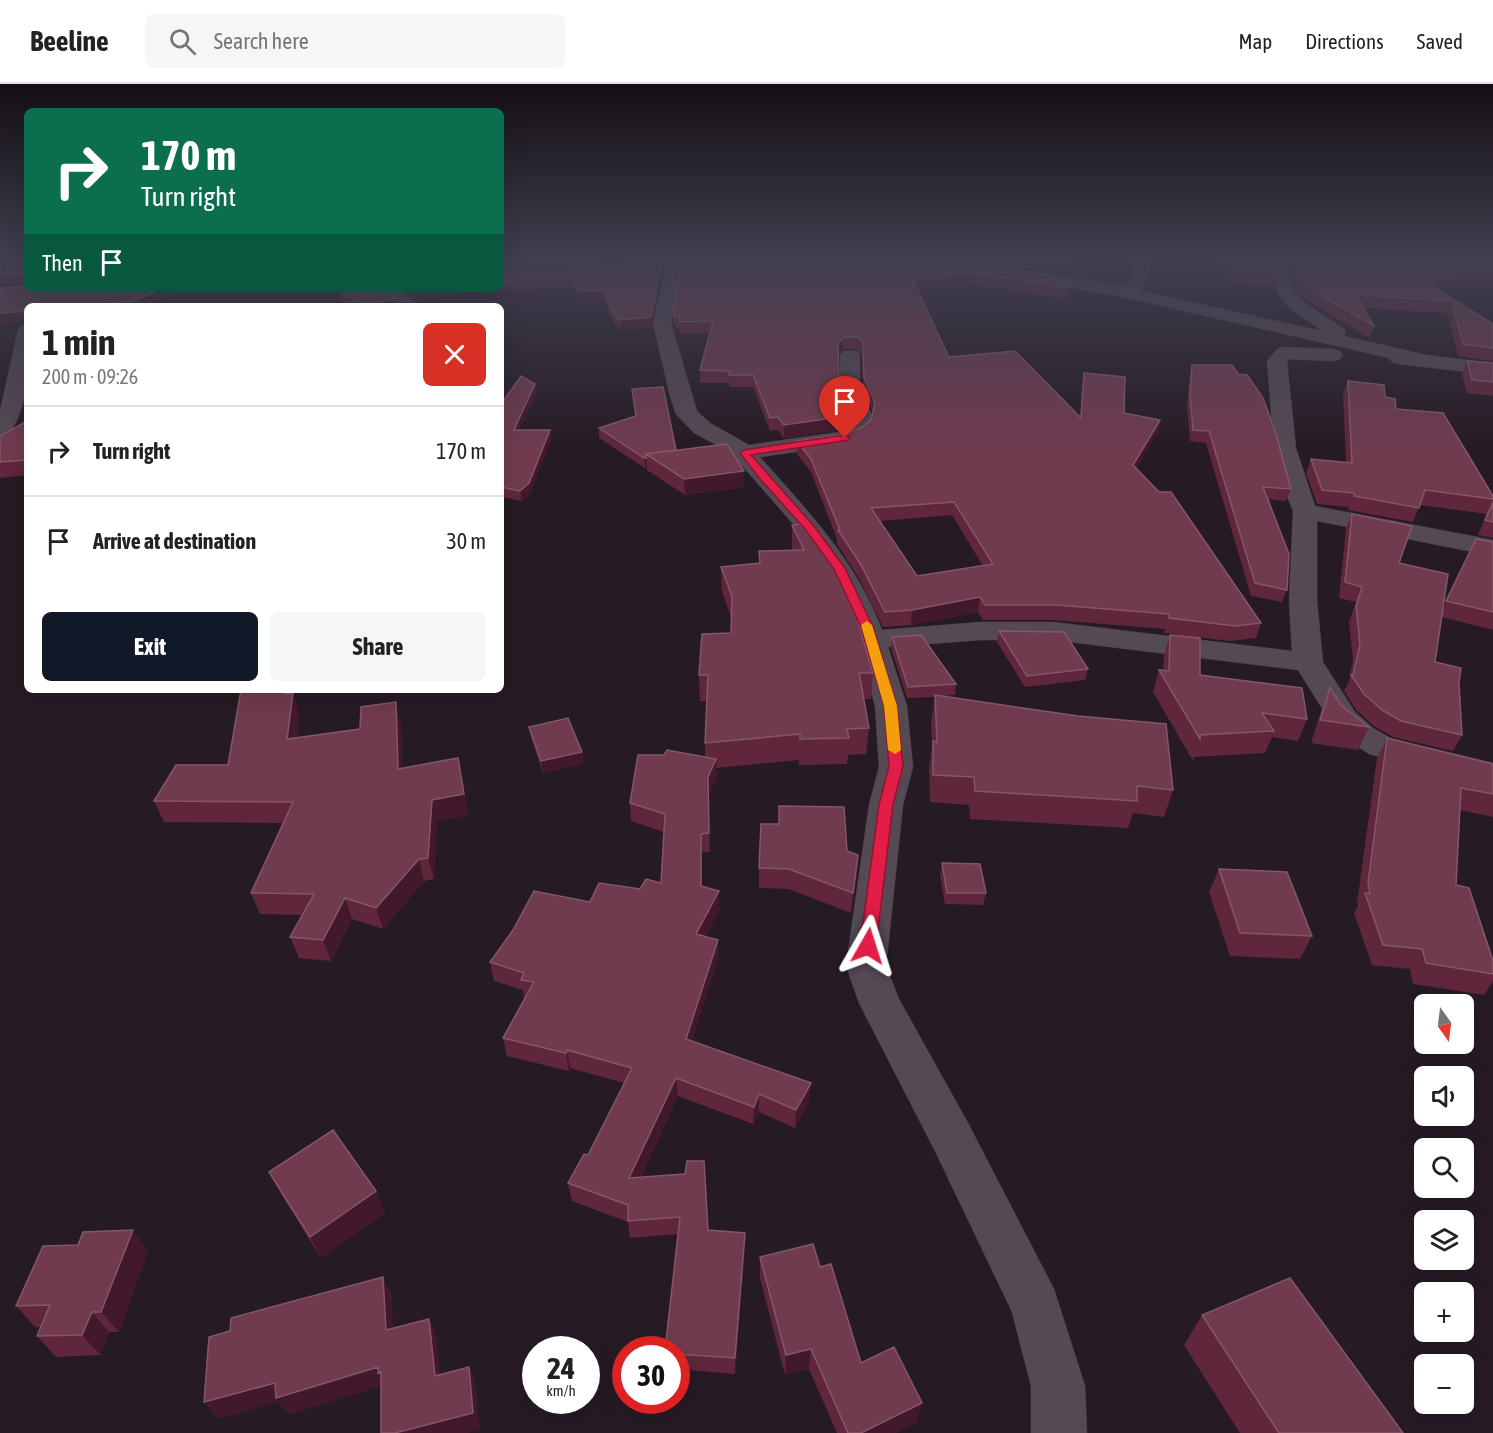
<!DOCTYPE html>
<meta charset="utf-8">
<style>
:root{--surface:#fff;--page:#f6f6f6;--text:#222;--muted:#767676;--line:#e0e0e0;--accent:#111827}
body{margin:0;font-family:"Asap Condensed",sans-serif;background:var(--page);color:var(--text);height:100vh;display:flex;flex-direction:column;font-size:22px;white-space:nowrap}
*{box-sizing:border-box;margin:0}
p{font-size:20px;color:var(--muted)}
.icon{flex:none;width:33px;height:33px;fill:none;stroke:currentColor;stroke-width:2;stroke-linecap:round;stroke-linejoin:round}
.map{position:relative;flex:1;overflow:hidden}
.drawer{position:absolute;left:24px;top:219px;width:480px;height:390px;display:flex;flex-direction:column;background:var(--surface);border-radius:9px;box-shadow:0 6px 24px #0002}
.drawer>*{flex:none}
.hud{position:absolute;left:24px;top:24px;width:480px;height:183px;border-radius:9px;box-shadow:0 6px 24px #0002;background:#0b6e4f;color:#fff;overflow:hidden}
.needle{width:39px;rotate:166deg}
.controls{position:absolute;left:1414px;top:910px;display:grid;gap:12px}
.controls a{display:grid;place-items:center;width:60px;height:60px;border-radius:9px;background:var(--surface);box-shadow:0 6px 24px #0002;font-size:30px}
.speed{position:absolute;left:522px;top:1252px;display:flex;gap:12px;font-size:30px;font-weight:700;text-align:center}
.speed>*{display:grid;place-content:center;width:78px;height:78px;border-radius:50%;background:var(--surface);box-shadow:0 6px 24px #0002;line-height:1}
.speed small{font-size:15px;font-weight:400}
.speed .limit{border:9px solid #d22;background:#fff;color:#111}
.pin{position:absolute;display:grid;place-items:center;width:51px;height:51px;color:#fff;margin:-62px -26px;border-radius:50% 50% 50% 0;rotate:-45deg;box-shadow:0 0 6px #0007}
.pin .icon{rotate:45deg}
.me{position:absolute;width:66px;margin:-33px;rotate:6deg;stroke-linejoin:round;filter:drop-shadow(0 0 4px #0008)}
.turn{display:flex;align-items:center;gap:21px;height:126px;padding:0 18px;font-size:27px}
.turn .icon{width:78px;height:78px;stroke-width:2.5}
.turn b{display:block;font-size:42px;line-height:51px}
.then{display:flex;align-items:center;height:57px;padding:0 18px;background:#0003;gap:12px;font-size:22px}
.round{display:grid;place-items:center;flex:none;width:63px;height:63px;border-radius:9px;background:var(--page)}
.overview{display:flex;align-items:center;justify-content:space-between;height:102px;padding:0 18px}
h1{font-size:36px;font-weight:700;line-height:45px}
.primary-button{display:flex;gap:12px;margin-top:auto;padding:12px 18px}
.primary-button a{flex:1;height:69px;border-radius:9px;background:var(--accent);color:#fff;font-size:24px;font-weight:700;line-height:69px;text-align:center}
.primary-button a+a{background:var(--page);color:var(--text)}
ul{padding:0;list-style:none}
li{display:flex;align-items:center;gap:18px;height:90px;padding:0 18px;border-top:2px solid var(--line)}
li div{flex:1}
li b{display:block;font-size:22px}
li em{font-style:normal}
header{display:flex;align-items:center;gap:36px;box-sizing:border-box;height:84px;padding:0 30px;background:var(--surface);border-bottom:2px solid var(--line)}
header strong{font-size:28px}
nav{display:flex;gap:33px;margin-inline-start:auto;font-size:21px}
.search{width:420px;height:54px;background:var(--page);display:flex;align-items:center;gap:15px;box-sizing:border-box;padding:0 21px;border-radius:9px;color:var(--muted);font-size:22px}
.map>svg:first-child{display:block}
</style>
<header>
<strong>Beeline</strong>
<div class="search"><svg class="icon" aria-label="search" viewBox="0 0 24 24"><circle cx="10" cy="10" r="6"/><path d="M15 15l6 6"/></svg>Search here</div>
<nav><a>Map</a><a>Directions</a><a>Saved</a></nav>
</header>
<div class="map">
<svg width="1493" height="1349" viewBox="0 0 1493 1349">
<rect width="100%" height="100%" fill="#261b24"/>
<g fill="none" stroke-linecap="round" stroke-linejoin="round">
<g stroke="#40383f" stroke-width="1">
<path id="minor" d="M664,175H680L681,188L671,239L697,327L710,339L749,361L839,348L850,341V332L841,309L840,271L843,267H857L860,271C860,283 859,298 862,310C864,318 870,325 872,332C875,349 859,357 845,361L760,373C808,427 857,478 882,546L981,538H1053L1292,567L1289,517L1293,427L1284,405L1274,364L1267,277L1277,265L1284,263L1333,265L1340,267L1343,271L1340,275L1333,277L1289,275L1287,278L1296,364L1315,422L1493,456V472L1317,437V517L1323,578L1355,628L1373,644L1392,655L1493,679V701L1369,670L1351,658L1333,642L1298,586L1053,556H981L888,563L907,622L913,683L903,721L886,882L899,915L968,1039L1054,1205L1085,1302L1087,1349H1031V1302L1012,1228L936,1069L859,919L846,882L869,721L879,683L875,622L853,543L827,486L800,448L731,369L694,349L676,330L670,312L653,239L665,188Z
M1130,175H1146L1150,187L1141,207L1322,247L1289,224L1278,209L1271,175H1287L1293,205L1301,216L1344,245L1346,249L1344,252L1427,271L1493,279V291L1399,280L1392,278L1389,274L1119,212L1014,194L1006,189L1014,184L1126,203L1134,187Z
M380,204H400L419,222H399Z
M27,240C27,281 32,317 8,352L0,354V327L18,246L20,242Z"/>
</g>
<use href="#minor" fill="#554953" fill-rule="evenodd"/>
</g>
<path fill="#60263c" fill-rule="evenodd" d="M27,175V201L25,199L0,201Z
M501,175H663L662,178L608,177L501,182Z
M682,175H820L683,181Z
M971,175H1068L1070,177L1069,186L1046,188Z
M1217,175H1275L1277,190L1274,201L1236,199Z
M1289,175H1493L1456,201L1454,205L1438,206L1493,240V277L1458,272L1447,229L1363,224L1374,242L1369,254L1303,214L1295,204Z
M937,176L1068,203L1066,215L972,200L918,207L949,273L1080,332L1082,302L1084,289L1124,329L1160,336L1157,349L1136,384L1261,539L1256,554L1230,557L1164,549L1165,545L1053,536H983L978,528L911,541L883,543L860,496L837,460V455L811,388L797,370V357L846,350L862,343L871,336L873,329L863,305L862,270L857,265H843L839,270V297L848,340L838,346L784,354L778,346L770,347L753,303H729V299H700V286L710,249L680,250L679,244L675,243L673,239V227ZM952,431L983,482L917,492L880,437Z
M501,187L661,192L652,243L621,247L616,242L604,216L580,218L574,203L448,210L418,218L403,204H501Z
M339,207L395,214L397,222H350L341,217Z
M1467,277L1493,279V312L1467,309L1462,290Z
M1192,281L1291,405L1286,417L1268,415L1287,506L1282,518L1251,512L1206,359L1190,357L1187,321L1190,291Z
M1348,297L1385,313L1396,325L1493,412V454L1478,451L1487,430L1420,421L1413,438L1348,426L1349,423L1317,420L1306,389L1311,375L1346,378L1343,310Z
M535,300L536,309L519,346H550L551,356L530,409L522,417L501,413V320Z
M632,305L676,366L744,403L685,411L647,386V384H645L599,354V344L636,332Z
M27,337V391L0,394V352Z
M1352,430L1444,523L1476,455L1493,458V546L1442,533L1435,578L1459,599L1462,651L1453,667L1393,653L1374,642L1357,627L1344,607L1349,597L1353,576L1349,538L1356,518L1339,514L1346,445Z
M792,441L873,589L871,615H863L869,644L866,670L848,671L847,680L799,681V676L716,684L717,693L708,711L710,768H702V802L720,826L705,853L718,856V874L692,957L811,999L809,1017L795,1044L759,1028L753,1040L678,1012L640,1094L708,1146L745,1165L735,1290L676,1285L678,1150L630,1154L628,1138L572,1117L568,1099L588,1071L624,999L570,984L569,987L507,972L503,954L524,914L523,906L494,897L490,878L590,818L661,799L664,748L631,737L630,719L705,673V659L707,617H700L699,591L731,549L732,535L722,508L721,483L759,479V467L792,466Z
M999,547L1088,585L1085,596L1025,603L997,558Z
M1170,551L1200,591L1307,635L1298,657L1272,653L1265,669L1194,673L1193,677L1153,608L1159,586L1163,587L1164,572Z
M892,553L956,600L955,611L940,612L1173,706L1164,733L1133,729L1128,744L970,735L969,721L930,718L929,685L932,662L931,638L935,613L907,614L891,564Z
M1330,604L1341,621L1369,643L1358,666L1311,659L1321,627Z
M241,606H291V610L293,609L299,630L297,654L401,639L402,684L462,695L468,731L437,737L434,795L424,797L383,845L352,835L331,877L299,874L290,853L303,831L260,830L251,809L283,739L164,738L154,717L228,681Z
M529,643L582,668L583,680L543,689L531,654Z
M1387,654L1493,680V733L1460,726L1456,801L1493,877V897L1484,911L1413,900L1410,885L1372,881L1354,829L1358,822L1357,819L1377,674Z
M847,767L857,792L851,829L789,805L759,804V784Z
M942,779L986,809L983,821L945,820L940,791Z
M1219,785L1312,852L1300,875L1230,872L1209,808Z
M269,1088L385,1129L321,1174L281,1110Z
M148,1167L119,1248H109L100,1271L56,1273L37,1252L41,1243H35L16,1222Z
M760,1173L820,1183L861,1279L917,1338L895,1349H837L809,1285L785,1291L760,1194Z
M1202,1231L1403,1349H1240L1184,1261Z"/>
<path fill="#42192a" d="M661,183V192L652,243L621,247L620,236Z
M1493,186V197L1456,201L1454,205L1419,209L1423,197L1452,190Z
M21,189L25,199L0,201V190Z
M973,189L972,200L912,208L913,197Z
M162,204H187L151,222H82Z
M432,204H447L448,210L418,218L416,208Z
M603,206L604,216L580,218L579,208Z
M395,214L397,222H365Z
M27,227V238L0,240V229Z
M844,253L843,265L838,271V259Z
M535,300L536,309L515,355L514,346Z
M849,327L848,340L838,346L784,354V341Z
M1160,336L1157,349L1130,395L1133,381Z
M550,346L551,356L530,409L522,417L520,407Z
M644,374H646L647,384H645Z
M744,387V403L685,411L684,395Z
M980,513L978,528L911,541L912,526Z
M285,606H291V621L293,609L299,630L295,676L287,655Z
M396,618L401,639L403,706L398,685Z
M582,668L583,680L543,689L541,677Z
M458,674L468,731L437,737L434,795L428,774L432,716Z
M716,675L717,693L708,711L710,768L708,693Z
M701,750L702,768V821L701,802Z
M858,771L857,792L851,829L853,809Z
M419,775L424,797L383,845L376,824Z
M719,807L720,826L696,869V850Z
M345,814L352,835L331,877L323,856Z
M718,856V874L687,973L686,955Z
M567,966L570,984L569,987L566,969Z
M676,994L678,1012L631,1112L629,1094Z
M811,999L809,1017L795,1044L796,1026Z
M759,1010V1028L753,1040L754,1023Z
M376,1107L385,1129L321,1174L310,1153Z
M133,1146L148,1167L119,1248L101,1228Z
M745,1149V1165L735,1290V1274Z
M383,1193L392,1212L394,1264L386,1246Z
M92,1228L109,1248L100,1271L82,1251Z
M429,1235L437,1253L442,1310L435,1292Z
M811,1265L809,1285L785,1291L786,1271Z
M378,1283L385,1301L288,1331L278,1318L218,1335L204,1318L275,1299Z
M469,1283L476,1301L480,1346L467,1349H395Z
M922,1319L917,1338L895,1349H861Z"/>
<path fill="#703b4f" stroke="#845668" stroke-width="1.5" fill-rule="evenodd" d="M0,175H27V191H24L21,189L0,190Z
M1030,175H1068L1070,177L1047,178Z
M1229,175H1275L1277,190L1239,187Z
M1295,175H1493V186L1452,190L1459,193L1423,197L1493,240V264L1463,260L1452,217L1356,211L1374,242L1306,203L1299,193Z
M937,176L968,178L1053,192L1068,203L973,189L913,197L949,273L1015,267L1081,334L1084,289L1125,293L1124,329L1160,336L1133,381L1159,408H1171L1261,539L1235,542L1169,534V530L1056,521H985L980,513L912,526L885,528L861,481L838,446H840L811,375L797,357L846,350L862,343L871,336L875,319L864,293L863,258L858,253H844L838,259L839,297L849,320V327L839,333L784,341L778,333L770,334L753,291H729L730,287L700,286L713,237L680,238L679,232H674L673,227L681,184L822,177ZM954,418L993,480L917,492L871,424Z
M607,182L661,183L651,233L620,236L615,232L603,206L579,208L573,194L501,197V187Z
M21,203H27V204L77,205L162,204L134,217L82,222H27V227L0,229V204Z
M340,204H385L395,214L365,222L339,207Z
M412,204H432L416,208Z
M1467,277L1493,279V298L1472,296Z
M1192,281H1232L1238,290L1247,291L1263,314L1275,347L1291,405L1263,403L1289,470L1287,506L1255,499L1209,347L1193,346L1190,311Z
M521,292L535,300L514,346H550L529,399L520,407L501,403V320Z
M1348,297L1384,301L1385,313L1395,315L1396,325L1443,329L1493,412V415L1425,406L1419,424L1354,412V409L1322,406L1311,375L1352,379Z
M663,303L676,366L646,370V374H644L599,344L636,332L632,305Z
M27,337V376L0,378V352Z
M727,360L744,387L684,395L646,370Z
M1493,418V438L1485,436Z
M1352,430L1412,442L1399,479L1448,490L1435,578L1461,584L1459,599L1462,651L1401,637L1382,626L1364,610L1351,591H1353L1360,560L1356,522L1362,503L1345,498Z
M809,439L826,463L853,519L873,589H859L869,644L847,645L849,654L800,655V650L705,659L708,591H699L702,550L731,549L732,512L721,483L760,479L759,467L804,466L792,441Z
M1476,455L1493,458V528L1446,517Z
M999,547L1064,548L1088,585L1027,592Z
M921,551L956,600L908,603L892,553Z
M1170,551L1200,554V591L1302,604L1307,635L1262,629L1274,647L1200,651V655L1159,586L1169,587Z
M1330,604L1341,621L1369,643L1320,636Z
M241,606H285V610L293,609L287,655L360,645L361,623L396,618L398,685L458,674L464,710L432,716L428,774L419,775L376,824L345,814L323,856L290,853L314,810L251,809L293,718L154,717L176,681H228Z
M935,611L1078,632L1166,640L1173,706L1137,702V717L975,707L974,693L933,691V657L937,658Z
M568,634L582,668L541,677L529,643Z
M1387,654L1493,680V710L1461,704L1456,801L1469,804L1493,877V890L1426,879L1422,865L1383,861L1365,809H1370L1368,799Z
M667,666L716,675L708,693L709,749L701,750V802L719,807L696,850L718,856L686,955L811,999L796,1026L759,1010L754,1023L676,994L629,1094L685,1090L687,1077H704L708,1146L745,1149L735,1274L676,1270V1266H665L680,1133L628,1137V1121L568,1099L584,1070L588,1071L632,984L567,966L566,969L503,954L534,898L521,896L524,889L490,878L513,846L534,807L590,818L599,799L640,805L646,795L661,799L665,730L630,719L638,671H664Z
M779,722L844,723L847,767L858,771L853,809L789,785L759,784L761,740H779Z
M942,779L980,780L986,809H947Z
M1219,785L1287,788L1312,852L1240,849Z
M333,1046L376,1107L310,1153L269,1088Z
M133,1146L101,1228H92L82,1251L37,1252L50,1221L16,1222L43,1162L78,1161L83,1148Z
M813,1160L820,1183L831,1180L861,1279L894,1263L922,1319L861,1349H848L811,1265L786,1271L760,1173Z
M383,1193L386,1246L429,1235L435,1292L469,1283L473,1329L395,1349H381V1288L378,1289V1283L276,1314L275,1299L204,1318L209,1253L230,1247L231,1234Z
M1290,1194L1403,1349H1279L1202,1231Z"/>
<linearGradient id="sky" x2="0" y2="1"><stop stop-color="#150f14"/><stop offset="0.48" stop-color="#413f50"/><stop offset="1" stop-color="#413f50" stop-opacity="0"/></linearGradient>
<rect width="1493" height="364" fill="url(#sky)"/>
<path fill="#e11d48" stroke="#92132f" stroke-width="1.5" d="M845,351L850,354L849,356L751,371L813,441L845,484L873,543L897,622L903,682L893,721L876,862L873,867L868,869L862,867L860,862L879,721L889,682L884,622L861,543L834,485L805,445L760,395L740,369L744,366Z"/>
<path fill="#f59e0b" d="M867,537L872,541L897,622L901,666L895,670L888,666L884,622L861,541Z"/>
</svg>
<div class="controls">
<a><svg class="needle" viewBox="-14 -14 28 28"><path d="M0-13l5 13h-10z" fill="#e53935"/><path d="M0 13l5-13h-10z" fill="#767676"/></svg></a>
<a><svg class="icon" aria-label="sound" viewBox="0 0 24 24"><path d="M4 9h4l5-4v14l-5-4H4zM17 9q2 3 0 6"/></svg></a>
<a><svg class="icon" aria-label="search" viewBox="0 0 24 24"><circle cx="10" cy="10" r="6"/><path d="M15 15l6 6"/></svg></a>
<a><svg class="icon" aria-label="layers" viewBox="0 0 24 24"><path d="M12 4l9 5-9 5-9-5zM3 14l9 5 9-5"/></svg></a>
<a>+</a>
<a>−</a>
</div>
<div class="speed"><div>24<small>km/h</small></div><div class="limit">30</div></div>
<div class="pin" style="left:845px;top:354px;background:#d93025"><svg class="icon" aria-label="arrive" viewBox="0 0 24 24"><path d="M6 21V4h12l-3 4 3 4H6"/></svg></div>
<svg class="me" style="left:868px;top:862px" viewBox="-20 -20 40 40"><path d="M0-17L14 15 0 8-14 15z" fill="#e11d48" stroke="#fff" stroke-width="4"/></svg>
<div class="hud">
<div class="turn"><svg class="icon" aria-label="right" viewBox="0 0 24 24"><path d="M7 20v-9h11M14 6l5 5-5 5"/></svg><div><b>170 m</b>Turn right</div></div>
<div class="then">Then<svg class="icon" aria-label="arrive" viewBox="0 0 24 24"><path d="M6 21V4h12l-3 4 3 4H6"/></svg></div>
</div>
<section class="drawer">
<div class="overview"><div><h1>1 min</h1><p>200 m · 09:26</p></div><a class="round" style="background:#d93025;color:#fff"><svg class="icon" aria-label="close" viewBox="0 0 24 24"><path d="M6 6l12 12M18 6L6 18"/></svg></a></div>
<ul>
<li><svg class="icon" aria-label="right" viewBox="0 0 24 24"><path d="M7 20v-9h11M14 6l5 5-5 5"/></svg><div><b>Turn right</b></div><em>170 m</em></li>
<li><svg class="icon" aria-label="arrive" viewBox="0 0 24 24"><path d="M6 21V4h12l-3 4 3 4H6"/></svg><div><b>Arrive at destination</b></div><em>30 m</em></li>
</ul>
<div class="primary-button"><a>Exit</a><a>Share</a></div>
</section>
</div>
